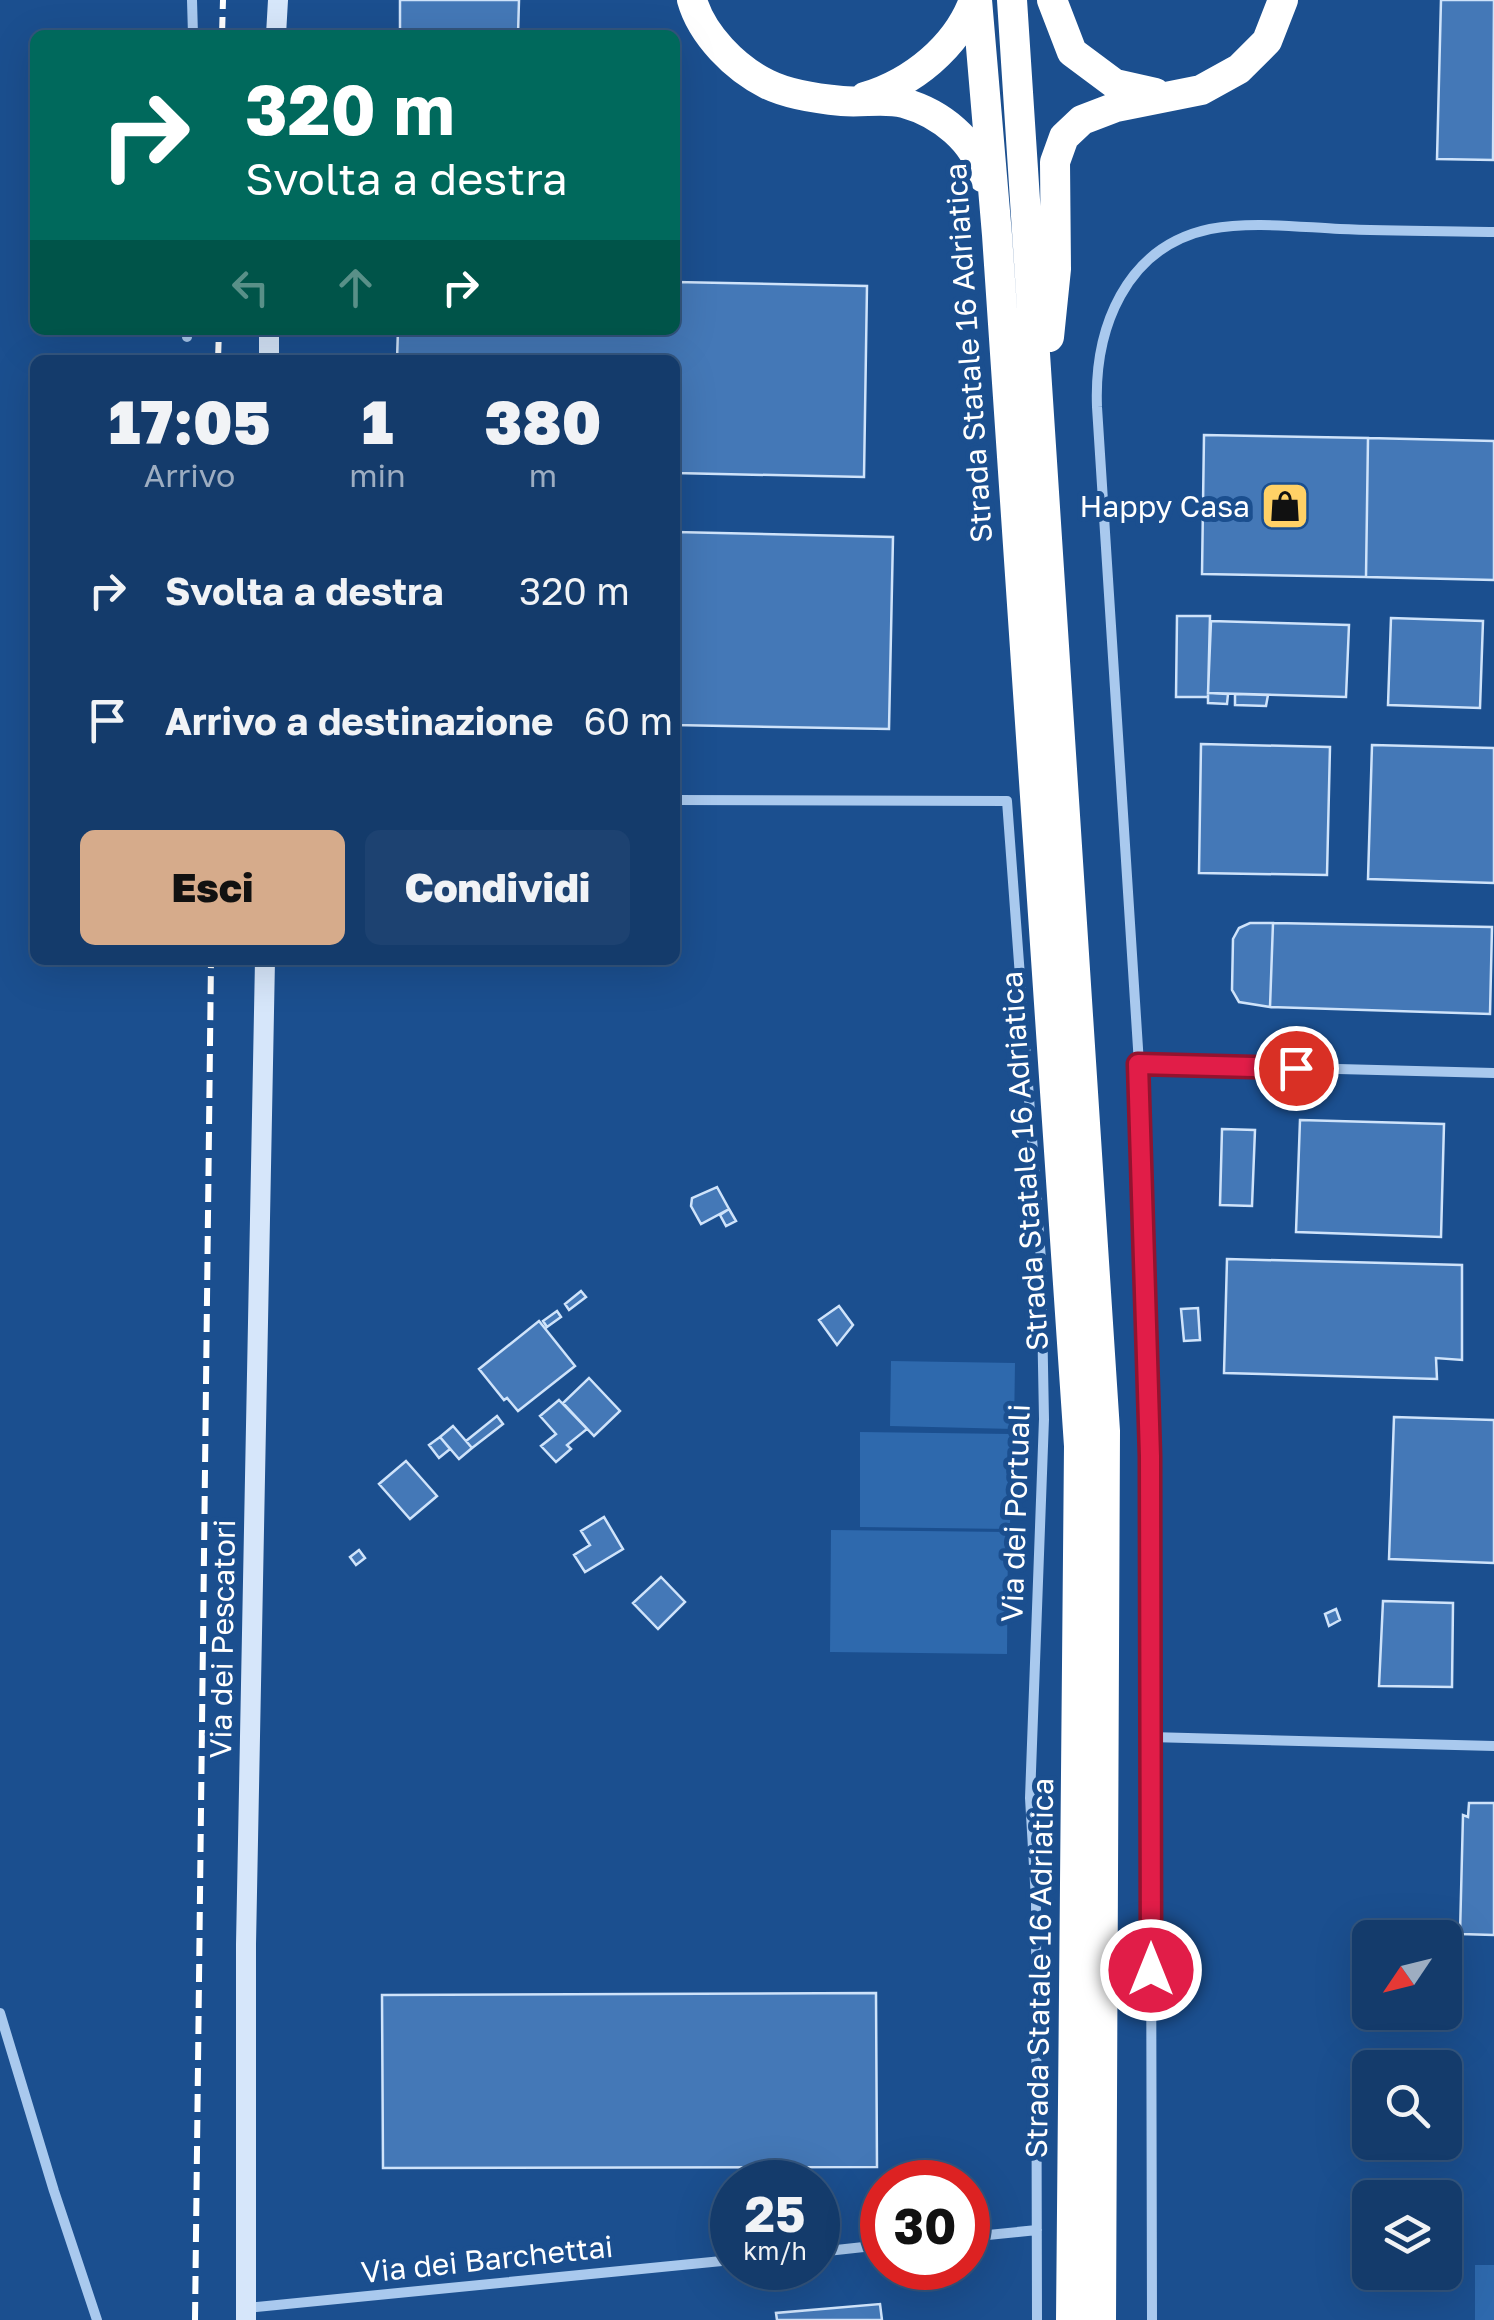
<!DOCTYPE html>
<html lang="it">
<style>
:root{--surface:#143b6b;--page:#1d4271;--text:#f1f3f6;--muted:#9dadc1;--line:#33557e;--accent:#d6ab8b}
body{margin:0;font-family:"Golos Text",sans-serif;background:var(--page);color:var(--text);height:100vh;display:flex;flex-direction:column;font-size:38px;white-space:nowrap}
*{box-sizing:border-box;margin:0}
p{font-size:32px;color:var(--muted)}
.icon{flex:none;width:55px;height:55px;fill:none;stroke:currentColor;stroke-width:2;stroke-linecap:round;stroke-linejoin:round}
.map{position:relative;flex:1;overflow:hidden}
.sheet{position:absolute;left:30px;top:355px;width:650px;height:610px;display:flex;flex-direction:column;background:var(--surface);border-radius:15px;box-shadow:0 10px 40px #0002,0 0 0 2px var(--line)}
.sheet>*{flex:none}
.banner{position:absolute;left:30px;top:30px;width:650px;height:305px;border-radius:15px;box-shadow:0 10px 40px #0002,0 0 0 2px var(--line);background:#00695c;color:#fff;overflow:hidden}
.needle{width:65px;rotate:235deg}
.fabs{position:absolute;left:1352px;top:1920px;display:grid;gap:20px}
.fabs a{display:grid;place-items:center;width:110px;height:110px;border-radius:15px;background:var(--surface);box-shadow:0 10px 40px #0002,0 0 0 2px var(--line);font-size:50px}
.speed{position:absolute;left:710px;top:2160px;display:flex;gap:20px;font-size:50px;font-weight:700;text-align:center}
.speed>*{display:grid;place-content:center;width:130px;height:130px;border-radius:50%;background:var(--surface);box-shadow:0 10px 40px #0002,0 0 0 2px var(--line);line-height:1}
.speed small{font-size:25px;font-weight:400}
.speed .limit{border:15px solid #d22;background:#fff;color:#111}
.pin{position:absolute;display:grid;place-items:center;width:85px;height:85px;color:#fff;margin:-42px;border:5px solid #fff;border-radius:50%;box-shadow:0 2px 10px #0007}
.me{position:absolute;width:110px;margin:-55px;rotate:0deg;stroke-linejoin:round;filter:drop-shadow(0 0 8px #0008)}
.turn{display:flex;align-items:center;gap:35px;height:210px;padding:0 50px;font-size:45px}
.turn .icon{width:130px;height:130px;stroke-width:2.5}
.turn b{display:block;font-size:70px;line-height:85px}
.lanes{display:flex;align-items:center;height:95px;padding:0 50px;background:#0003;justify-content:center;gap:50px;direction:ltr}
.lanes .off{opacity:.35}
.eta{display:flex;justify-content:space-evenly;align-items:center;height:170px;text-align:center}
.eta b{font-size:60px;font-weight:800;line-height:70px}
.cta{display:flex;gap:20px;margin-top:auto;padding:20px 50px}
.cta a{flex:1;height:115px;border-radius:15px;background:var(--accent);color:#111;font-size:40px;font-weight:800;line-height:115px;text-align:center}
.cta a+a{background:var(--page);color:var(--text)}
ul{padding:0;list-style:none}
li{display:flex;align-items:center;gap:30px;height:130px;padding:0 50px}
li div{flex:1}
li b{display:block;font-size:38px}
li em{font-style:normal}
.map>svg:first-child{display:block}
</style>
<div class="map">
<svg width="1494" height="2320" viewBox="0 0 1494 2320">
<rect width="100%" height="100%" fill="#1b4f8f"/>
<path fill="#2e69ad" d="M891,1361L1015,1363L1014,1429L890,1426Z
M860,1432L1011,1434L1010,1529L860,1527Z
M831,1530L1008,1532L1007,1654L830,1652Z
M1475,2265H1494V2320H1475Z"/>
<path fill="#4478b7" stroke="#cfe3fa" stroke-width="2.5" d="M400,0H519L518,35H400Z
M1441,0H1494L1493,160L1437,159Z
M675,282L867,286L864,477L675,473V360H397L398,330H675Z
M1204,435L1368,438L1366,577L1202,574Z
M1368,438L1494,441V580L1366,577Z
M675,532L893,537L889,729L675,725Z
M1177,616H1210L1208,697H1176Z
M1391,618L1483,621L1480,708L1388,705Z
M1211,621L1349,625L1346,697L1208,693Z
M1208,693L1228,694L1227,704L1208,703Z
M1235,694L1268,695L1266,706L1235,705Z
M1201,744L1330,747L1327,875L1199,873Z
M1372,745L1494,748V883L1368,879Z
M1250,923H1273L1270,1007L1239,1002L1232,990L1233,939L1239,928Z
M1273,923L1492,927L1490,1014L1270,1007Z
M1300,1120L1444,1124L1441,1237L1296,1232Z
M1222,1129L1255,1130L1252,1206L1220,1205Z
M717,1187L729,1209L701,1224L691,1206L692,1198Z
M729,1209L736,1221L726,1226L720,1215Z
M1227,1259L1462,1265V1360L1436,1358L1437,1379L1224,1373Z
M581,1291L586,1297L569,1310L565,1304Z
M839,1306L853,1325L837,1345L819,1320Z
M1198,1308L1200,1340L1184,1341L1181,1309Z
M557,1311L561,1317L547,1327L543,1321Z
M539,1321L575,1366L518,1411L507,1398L504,1400L479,1369Z
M589,1378L620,1411L594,1436L563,1403Z
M559,1400L587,1429L567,1445L571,1449L556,1462L541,1446L556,1434L540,1416Z
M497,1416L503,1424L472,1448L466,1441Z
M1394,1417L1494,1420V1563L1389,1559Z
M453,1426L472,1448L459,1459L440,1437Z
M440,1437L450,1449L439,1458L429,1445Z
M406,1461L437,1496L410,1519L379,1484Z
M604,1517L623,1549L585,1572L574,1555L590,1545L581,1531Z
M359,1550L365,1558L356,1565L350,1557Z
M661,1577L685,1602L658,1629L633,1603Z
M1383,1601L1453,1603L1452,1687L1379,1686Z
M1336,1609L1340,1620L1329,1626L1325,1614Z
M1469,1803H1494V1935L1460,1934L1463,1815L1468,1817Z
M1398.5 1932a5.5 5.5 0 1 1 11 0a5.5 5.5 0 1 1-11 0Z
M876,1993L877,2167L383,2168L382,1995Z
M880,2304L882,2320H777L776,2313Z"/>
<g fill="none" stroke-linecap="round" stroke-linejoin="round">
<path stroke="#a9c9ee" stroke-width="10" d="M192,0L193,35
M187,337V330
M675,800L1007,801L1041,1260L1044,1419L1030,1798L1036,1900L1037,2320
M1139,1064L1494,1073
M1150,1737L1494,1746
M0,2013L54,2191L97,2320
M968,2237L1037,2230
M818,2252L882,2245
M246,2308L732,2260
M1152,2320L1150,1456L1139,1064L1097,407C1094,329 1125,247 1210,229C1252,221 1298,227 1340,229C1391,231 1443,231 1494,232"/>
<path stroke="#d6e6fa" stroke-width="20" d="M276,35L278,0
M269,360V330
M246,2320V1944L265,960"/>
<path stroke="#fff" stroke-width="30" d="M692,0C702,35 735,68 767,84C787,94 820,99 842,101C862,103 885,98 904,103C940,113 976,141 984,178
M977,0L997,235L1079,1446L1071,2320
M1012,0L1105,1431L1101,2320
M1052,0L1072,52L1115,84L1155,93
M865,97C912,83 957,47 974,0
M1049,337L1056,269L1055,162L1064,137L1082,120L1116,107L1201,90L1239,69L1267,41L1283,0"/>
<path stroke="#fff" stroke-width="6" stroke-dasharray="18 8" stroke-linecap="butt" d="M222,35L223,0
M218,360L219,330
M195,2320L211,960"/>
</g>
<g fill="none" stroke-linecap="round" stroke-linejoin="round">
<g stroke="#92132f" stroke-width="25">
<path id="route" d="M1151,1970L1150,1456L1138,1064L1296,1068"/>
</g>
<use href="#route" stroke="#e11d48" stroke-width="18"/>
</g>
<defs>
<g id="shop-square" transform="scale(2.5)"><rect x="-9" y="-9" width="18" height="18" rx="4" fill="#ffd166" stroke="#1b4f8f"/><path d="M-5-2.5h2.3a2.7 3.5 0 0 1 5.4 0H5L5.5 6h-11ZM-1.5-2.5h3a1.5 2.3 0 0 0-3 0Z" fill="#111"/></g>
</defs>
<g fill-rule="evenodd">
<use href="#shop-square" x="1285" y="506"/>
</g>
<g text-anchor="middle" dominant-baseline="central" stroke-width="10" stroke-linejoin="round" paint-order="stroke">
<g font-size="30" fill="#fff" stroke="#1b4f8f">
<text transform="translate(968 353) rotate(-94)">Strada Statale 16 Adriatica</text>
<text transform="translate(1024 1161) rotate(-94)">Strada Statale 16 Adriatica</text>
<text transform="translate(1015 1513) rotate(-88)">Via dei Portuali</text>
<text transform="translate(222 1639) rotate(-89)">Via dei Pescatori</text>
<text transform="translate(1039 1968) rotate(-89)">Strada Statale 16 Adriatica</text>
<text transform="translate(487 2259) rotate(-6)">Via dei Barchettai</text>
</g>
<g font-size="30" fill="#fff" stroke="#1b4f8f" text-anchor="end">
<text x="1250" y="506">Happy Casa</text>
</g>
</g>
</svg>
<div class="fabs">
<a><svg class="needle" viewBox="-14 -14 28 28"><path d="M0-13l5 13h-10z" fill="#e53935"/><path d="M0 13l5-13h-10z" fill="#9dadc1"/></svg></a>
<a><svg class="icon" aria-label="search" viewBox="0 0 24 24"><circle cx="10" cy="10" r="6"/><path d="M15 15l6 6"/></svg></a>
<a><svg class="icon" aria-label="layers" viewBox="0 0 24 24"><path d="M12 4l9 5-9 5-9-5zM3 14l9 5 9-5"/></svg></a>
</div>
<div class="speed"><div>25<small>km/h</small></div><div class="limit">30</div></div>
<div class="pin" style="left:1296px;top:1068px;background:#d93025"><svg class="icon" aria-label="arrive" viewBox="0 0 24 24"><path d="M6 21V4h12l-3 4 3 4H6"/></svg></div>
<svg class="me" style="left:1151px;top:1970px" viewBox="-20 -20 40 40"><circle r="17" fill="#e11d48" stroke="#fff" stroke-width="3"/><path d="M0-11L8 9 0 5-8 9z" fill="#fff"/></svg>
<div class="banner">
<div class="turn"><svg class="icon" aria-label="right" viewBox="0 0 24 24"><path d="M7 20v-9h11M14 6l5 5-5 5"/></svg><div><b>320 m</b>Svolta a destra</div></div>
<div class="lanes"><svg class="icon off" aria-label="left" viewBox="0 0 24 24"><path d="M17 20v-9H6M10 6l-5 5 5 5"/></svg><svg class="icon off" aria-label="ahead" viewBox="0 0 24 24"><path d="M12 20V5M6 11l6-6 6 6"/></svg><svg class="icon" aria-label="right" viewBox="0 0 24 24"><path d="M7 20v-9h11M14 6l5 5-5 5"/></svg></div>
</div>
<section class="sheet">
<div class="eta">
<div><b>17:05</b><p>Arrivo</p></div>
<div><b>1</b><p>min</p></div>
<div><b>380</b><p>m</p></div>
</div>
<ul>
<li><svg class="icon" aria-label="right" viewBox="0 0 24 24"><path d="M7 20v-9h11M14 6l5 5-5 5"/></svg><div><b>Svolta a destra</b></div><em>320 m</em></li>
<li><svg class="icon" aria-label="arrive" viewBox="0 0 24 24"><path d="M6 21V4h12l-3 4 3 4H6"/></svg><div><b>Arrivo a destinazione</b></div><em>60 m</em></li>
</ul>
<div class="cta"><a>Esci</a><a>Condividi</a></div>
</section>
</div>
